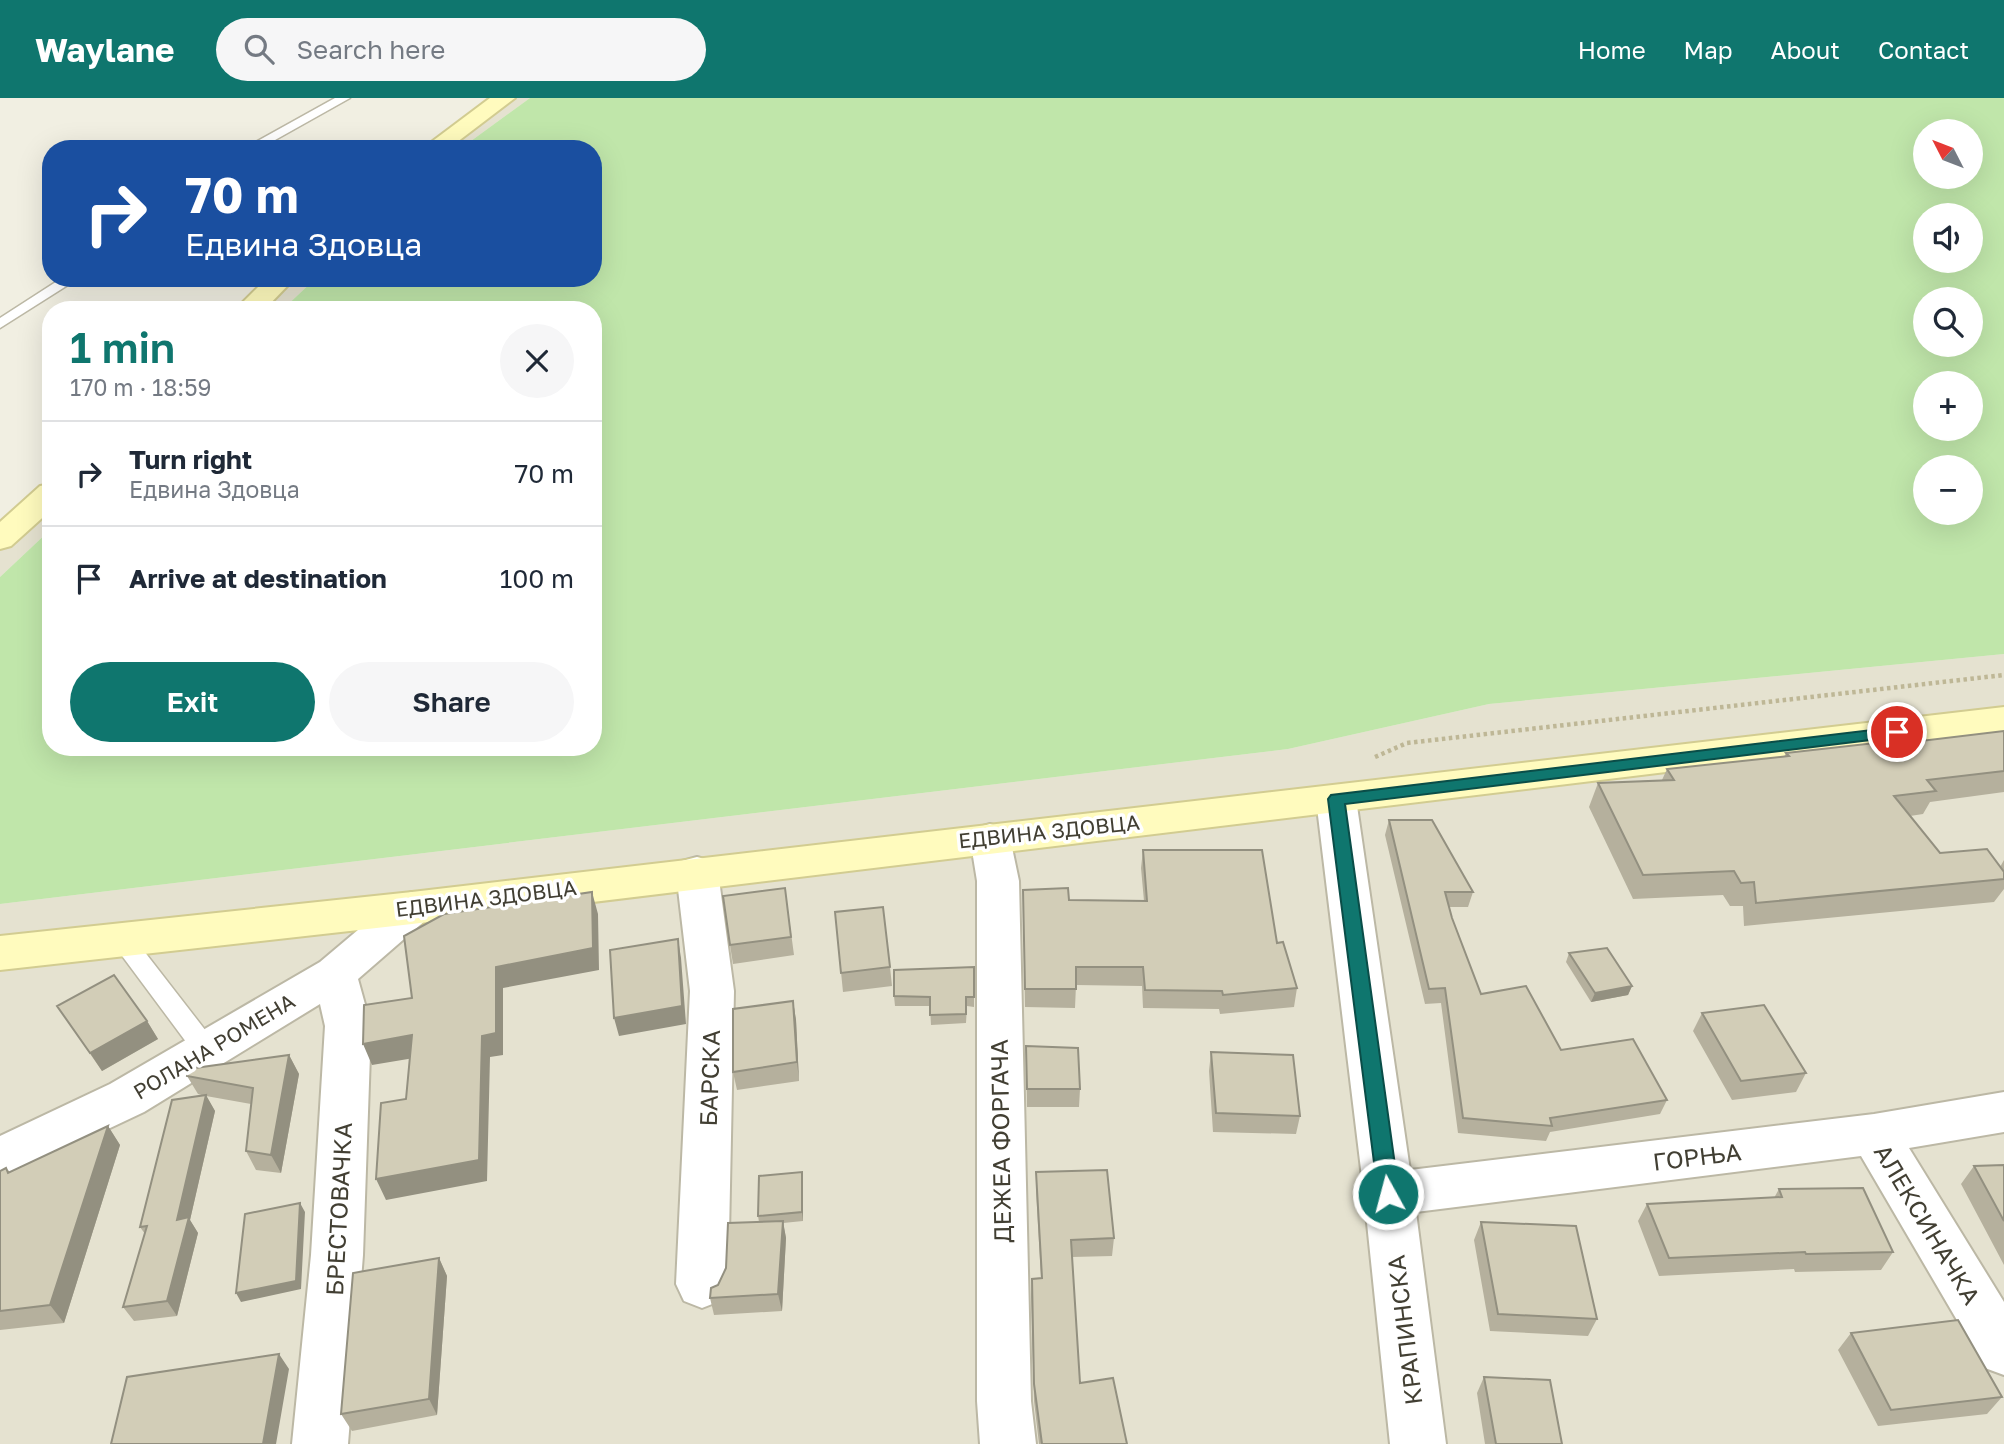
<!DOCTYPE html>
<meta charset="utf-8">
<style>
:root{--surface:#fff;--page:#f6f6f7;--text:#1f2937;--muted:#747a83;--line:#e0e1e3;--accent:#0f766e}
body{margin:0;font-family:"Golos Text",sans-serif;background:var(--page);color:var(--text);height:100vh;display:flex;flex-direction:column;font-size:26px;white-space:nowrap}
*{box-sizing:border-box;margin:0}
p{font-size:23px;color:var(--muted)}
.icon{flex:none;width:38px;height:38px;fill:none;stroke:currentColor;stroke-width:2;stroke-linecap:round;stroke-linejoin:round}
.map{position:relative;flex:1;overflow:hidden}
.details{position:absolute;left:42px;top:203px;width:560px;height:455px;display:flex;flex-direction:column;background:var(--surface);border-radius:28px;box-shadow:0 7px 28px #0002}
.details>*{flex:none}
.banner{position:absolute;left:42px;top:42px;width:560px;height:147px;border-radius:28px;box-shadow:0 7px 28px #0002;background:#1a4fa0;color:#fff;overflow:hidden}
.needle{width:46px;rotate:312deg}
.buttons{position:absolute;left:1913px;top:21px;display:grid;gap:14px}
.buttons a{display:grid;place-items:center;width:70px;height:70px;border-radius:50%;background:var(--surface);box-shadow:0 7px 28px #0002;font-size:35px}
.pin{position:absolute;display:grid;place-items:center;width:60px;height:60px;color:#fff;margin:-30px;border:4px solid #fff;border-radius:50%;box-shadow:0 2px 7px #0007}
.me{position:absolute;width:77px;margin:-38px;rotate:353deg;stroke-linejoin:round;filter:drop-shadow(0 0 5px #0008)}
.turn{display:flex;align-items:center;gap:24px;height:147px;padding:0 28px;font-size:32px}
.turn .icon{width:91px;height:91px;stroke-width:2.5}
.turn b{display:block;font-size:49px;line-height:60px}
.round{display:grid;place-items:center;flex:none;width:74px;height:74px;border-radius:37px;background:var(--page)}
.overview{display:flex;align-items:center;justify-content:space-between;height:119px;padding:0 28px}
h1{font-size:42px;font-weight:600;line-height:52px;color:var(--accent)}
.action{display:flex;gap:14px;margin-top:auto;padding:14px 28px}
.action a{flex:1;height:80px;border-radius:42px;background:var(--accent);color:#fff;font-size:28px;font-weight:600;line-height:80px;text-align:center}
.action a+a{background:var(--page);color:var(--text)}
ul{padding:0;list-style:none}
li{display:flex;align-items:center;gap:21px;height:105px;padding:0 28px;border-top:2px solid var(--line)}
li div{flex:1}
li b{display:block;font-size:26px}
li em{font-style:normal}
header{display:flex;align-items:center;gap:42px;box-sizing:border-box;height:98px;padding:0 35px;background:var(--accent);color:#fff}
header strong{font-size:33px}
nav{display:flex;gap:38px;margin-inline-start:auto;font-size:24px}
.search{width:490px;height:63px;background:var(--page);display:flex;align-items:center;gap:18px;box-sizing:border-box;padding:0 24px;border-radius:38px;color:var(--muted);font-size:26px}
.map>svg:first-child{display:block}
</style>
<header>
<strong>Waylane</strong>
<div class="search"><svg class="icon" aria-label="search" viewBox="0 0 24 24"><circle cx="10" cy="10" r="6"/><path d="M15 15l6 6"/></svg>Search here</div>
<nav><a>Home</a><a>Map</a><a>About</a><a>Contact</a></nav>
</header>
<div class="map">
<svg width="2004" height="1346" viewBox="0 0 2004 1346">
<rect width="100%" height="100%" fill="#f1efe2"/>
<path fill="#e5e2d0" d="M504,0H530L460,51H433Z
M282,180H316L282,212H248Z
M51,395V431L0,479V441Z
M2004,556V1346H0V806L1288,651L1489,606Z"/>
<path fill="#c0e6aa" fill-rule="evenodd" d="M530,0H2004V556L1489,606L1288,651L0,806V479L51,431V649H593V212H282L316,180H593V51H460ZM1925,33H1970V79H1925ZM1925,117H1970V163H1925ZM1925,201H1970V247H1925ZM1925,285H1970V331H1925ZM1925,369H1970V415H1925Z"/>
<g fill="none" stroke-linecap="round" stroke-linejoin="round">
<g stroke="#bcb8a5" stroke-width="3">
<path id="lane" d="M335,0H350L259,51H243Z
M62,180H79L0,230V220Z
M122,832L130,835L216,946L219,953L216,960L207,963L198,960L114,847L110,841L114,835Z"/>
</g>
<g stroke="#bcb8a5" stroke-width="4">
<path id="street" d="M1336,687L1350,691L1356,701L1410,1072L1874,1016L2004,994V1034L1909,1050L2004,1204V1277L1985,1270L1861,1058L1416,1114L1446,1346H1390L1364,1096L1316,701L1322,691Z
M990,726L1004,730L1010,740L1019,783L1031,1303L1036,1346H980L977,1303V783L970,740L976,730Z
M697,759L712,763L718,774L734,893L728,1186L720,1203L702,1210L684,1203L676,1186L690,893L676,774L682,763Z
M412,794L427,799L433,810L427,821L358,881L371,928L363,1157L348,1346H292L311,1157L325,928L320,906L144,1014L0,1082V1038L110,986L320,864L397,799Z"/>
</g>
<g stroke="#d2cc91" stroke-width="4">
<path id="secondary" d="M490,0H515L448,51H422Z
M267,180H295L264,212H235Z
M51,386V412L11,448L0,451V424L40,388Z
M2004,609V633L412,826L0,872V838L412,794Z"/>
</g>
<path stroke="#beb796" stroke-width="4.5" stroke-dasharray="3.5 3.5" stroke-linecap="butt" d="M1375,659L1407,645L2004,577"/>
<use href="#lane" fill="#fff" fill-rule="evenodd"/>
<use href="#street" fill="#fff" fill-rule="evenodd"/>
<use href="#secondary" fill="#fffbbe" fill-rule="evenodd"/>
</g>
<path fill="#b5b09d" d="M2004,633V694L1930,704L1923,716L1910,718L1940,755L2000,769L2004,762V791L1994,804L1744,828L1743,808H1730L1723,797L1633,801L1589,709L1598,685L1662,682L1667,671L1784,659L1786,655L1896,646Z
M1389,722L1473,794L1468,809H1449L1452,820L1481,896L1561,952L1667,1002L1660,1016L1550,1034L1546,1043L1458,1035L1441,905L1425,906L1385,737Z
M1143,752L1277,845L1297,890L1294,909L1220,916L1219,911L1143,910L1142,888L1076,887L1075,910L1025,909L1023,792L1069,802L1144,803L1141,770Z
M785,790L794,857L733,866L730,847Z
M835,814L890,869L892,888L843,894Z
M1569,855L1632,888L1628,897L1591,904L1566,864Z
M974,869V909L967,908L966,925L931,927L930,908H895L894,898Z
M793,903L796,922L799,983L737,992L733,974Z
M57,908L147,923L158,941L102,973Z
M1702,915L1806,975L1796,994L1732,1002L1693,933Z
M1026,948L1080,991L1079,1009H1027Z
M1211,954L1300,1018L1296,1036L1213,1034L1209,973Z
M289,957L299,976L281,1075L256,1072L246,1053L251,1006L206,998L215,1013L190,1122L198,1135L177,1218L134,1223L123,1209L145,1136L140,1129L205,998L198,996L187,978Z
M108,1028L120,1047L64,1225L0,1232V1073L6,1070L10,1074Z
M2004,1067V1167L1961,1086L1974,1068Z
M802,1074L803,1083V1123L783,1125L786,1140L782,1213L714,1217L710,1200L759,1124L758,1118Z
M1036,1074L1114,1140L1112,1158L1072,1159L1080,1285L1127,1346H1039L1034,1303L1031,1198L1032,1181L1041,1180L1036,1092Z
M1779,1091L1893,1154L1881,1172L1795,1174L1794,1171L1659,1178L1638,1123L1647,1106L1774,1100Z
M1481,1124L1597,1221L1588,1238L1490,1233L1474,1142Z
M439,1160L447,1178L437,1317L352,1333L341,1316Z
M1851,1235L2002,1299L1987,1316L1878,1328L1838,1252Z
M1484,1279L1562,1346H1485L1477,1295Z"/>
<path fill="#939080" d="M592,794L598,816L599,872L503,890V957L490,959L487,1083L386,1102L376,1081L482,938L496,869Z
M678,841L681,860L686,926L619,938L614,920Z
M1632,888L1628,897L1591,904L1595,895Z
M793,903L796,922L799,983L797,964Z
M147,923L158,941L102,973L90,955Z
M412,937L420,959L372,967L363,946Z
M289,957L299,976L281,1075L271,1057Z
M206,997L215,1013L190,1122L198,1135L177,1218L167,1203L177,1122Z
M108,1028L120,1047L64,1225L50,1207Z
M802,1074L803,1083V1123L802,1114Z
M300,1105L305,1114L301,1191L241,1204L236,1195Z
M783,1123L786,1140L782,1213L778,1196Z
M439,1160L447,1178L437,1317L429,1301Z
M279,1256L289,1271L276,1346H263Z"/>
<path fill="#d2cdb7" stroke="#939080" stroke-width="2" d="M2004,633V673L1927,682L1936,693L1894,698L1940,755L1987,751L2004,774V781L1756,805L1754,784L1741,785L1734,773L1643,777L1598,685L1674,682L1667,671L1789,658L1786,655L1893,643L1896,646Z
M1389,722H1432L1473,794H1445L1452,820L1481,896L1526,888L1561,952L1633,941L1667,1002L1550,1020L1552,1028L1463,1020L1445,890L1429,891Z
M1143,752H1262L1277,845L1283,844L1297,890L1223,897L1222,893L1145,892L1143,869H1076V891H1025L1023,792L1068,790L1069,802L1147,803Z
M785,790L791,839L730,847L723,798Z
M592,794L593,850L496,869V935L482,938L479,1062L376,1081L381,1005L406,1001L412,937L363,946L364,907L412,900L404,838L444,816Z
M883,809L890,869L841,875L835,814Z
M678,841L682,908L614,920L610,852Z
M1607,850L1632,888L1595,895L1569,855Z
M974,869V899H966V916L930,917V899L894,898V872Z
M114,877L147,923L90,955L57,908Z
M793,903L797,964L733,974V911Z
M1764,907L1806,975L1741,983L1702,915Z
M1026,948L1078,950L1080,991H1027Z
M1211,954L1293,957L1300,1018L1216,1015Z
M289,957L271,1057L246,1053L253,990L187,978L188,971Z
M206,997L177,1122L189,1119L167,1203L123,1209L147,1128L140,1129L172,1002Z
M108,1028L50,1207L0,1213V1073L6,1070L8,1075Z
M2004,1067V1123L1974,1068Z
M1107,1072L1114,1140L1071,1142L1080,1285L1113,1280L1127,1346H1042L1034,1286L1032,1181L1042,1180L1036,1074Z
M802,1074V1114L758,1118L759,1078Z
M1863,1090L1893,1154L1806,1156L1805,1154L1669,1160L1647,1106L1782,1099L1779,1091Z
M300,1105L296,1183L236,1195L245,1116Z
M783,1123L778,1196L710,1200L711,1190L718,1187L726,1170L728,1125Z
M1481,1124L1576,1128L1597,1221L1498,1216Z
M439,1160L429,1301L341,1316L353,1175Z
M1958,1222L2002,1299L1891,1312L1851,1235Z
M279,1256L263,1346H111L127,1279Z
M1484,1279L1550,1282L1562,1346H1496Z"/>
<path fill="#0f766e" stroke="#0a4d48" stroke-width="2" d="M1897,629L1905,634L1903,638L1345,706L1399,1096L1396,1102L1388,1105L1381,1102L1378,1096L1328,701L1331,697Z"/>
<g text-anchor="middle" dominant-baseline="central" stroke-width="7" stroke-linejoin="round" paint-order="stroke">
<g font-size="21" fill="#423f33" stroke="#fff">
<text transform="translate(1049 733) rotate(-6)">ЕДВИНА ЗДОВЦА</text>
<text transform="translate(486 800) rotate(-7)">ЕДВИНА ЗДОВЦА</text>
<text transform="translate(214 948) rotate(-31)">РОЛАНА РОМЕНА</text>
</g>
<g font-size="24" fill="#423f33" stroke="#fff">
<text transform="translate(709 980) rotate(-88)">БАРСКА</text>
<text transform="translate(1000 1043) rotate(-91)">ДЕЖЕА ФОРГАЧА</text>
<text transform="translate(1697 1058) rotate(-7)">ГОРЊА</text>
<text transform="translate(338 1111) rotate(-87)">БРЕСТОВАЧКА</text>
<text transform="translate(1928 1126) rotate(59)">АЛЕКСИНАЧКА</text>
<text transform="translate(1404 1232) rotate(-97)">КРАПИНСКА</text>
</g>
</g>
</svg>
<div class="buttons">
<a><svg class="needle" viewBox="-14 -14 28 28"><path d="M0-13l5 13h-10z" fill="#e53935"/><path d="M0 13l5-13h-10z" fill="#747a83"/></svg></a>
<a><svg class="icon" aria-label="sound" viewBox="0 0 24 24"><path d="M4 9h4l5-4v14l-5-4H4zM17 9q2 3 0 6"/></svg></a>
<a><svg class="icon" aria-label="search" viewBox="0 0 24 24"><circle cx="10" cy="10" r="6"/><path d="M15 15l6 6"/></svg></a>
<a>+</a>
<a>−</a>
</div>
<div class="pin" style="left:1897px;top:634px;background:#d93025"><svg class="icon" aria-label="arrive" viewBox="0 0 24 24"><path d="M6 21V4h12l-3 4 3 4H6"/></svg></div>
<svg class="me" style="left:1388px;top:1096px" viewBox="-20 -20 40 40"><circle r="17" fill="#0f766e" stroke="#fff" stroke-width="3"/><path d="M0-11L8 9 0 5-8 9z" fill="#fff"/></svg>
<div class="banner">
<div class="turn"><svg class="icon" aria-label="right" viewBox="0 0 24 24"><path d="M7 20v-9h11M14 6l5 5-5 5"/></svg><div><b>70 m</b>Едвина Здовца</div></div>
</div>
<section class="details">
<div class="overview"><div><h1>1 min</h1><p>170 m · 18:59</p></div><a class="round"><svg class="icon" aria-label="close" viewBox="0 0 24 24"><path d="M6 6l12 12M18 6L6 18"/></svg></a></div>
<ul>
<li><svg class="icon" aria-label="right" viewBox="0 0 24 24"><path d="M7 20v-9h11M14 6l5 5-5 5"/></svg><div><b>Turn right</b><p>Едвина Здовца</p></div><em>70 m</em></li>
<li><svg class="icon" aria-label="arrive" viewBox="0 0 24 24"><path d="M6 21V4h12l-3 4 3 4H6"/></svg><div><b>Arrive at destination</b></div><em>100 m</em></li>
</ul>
<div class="action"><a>Exit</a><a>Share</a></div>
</section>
</div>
